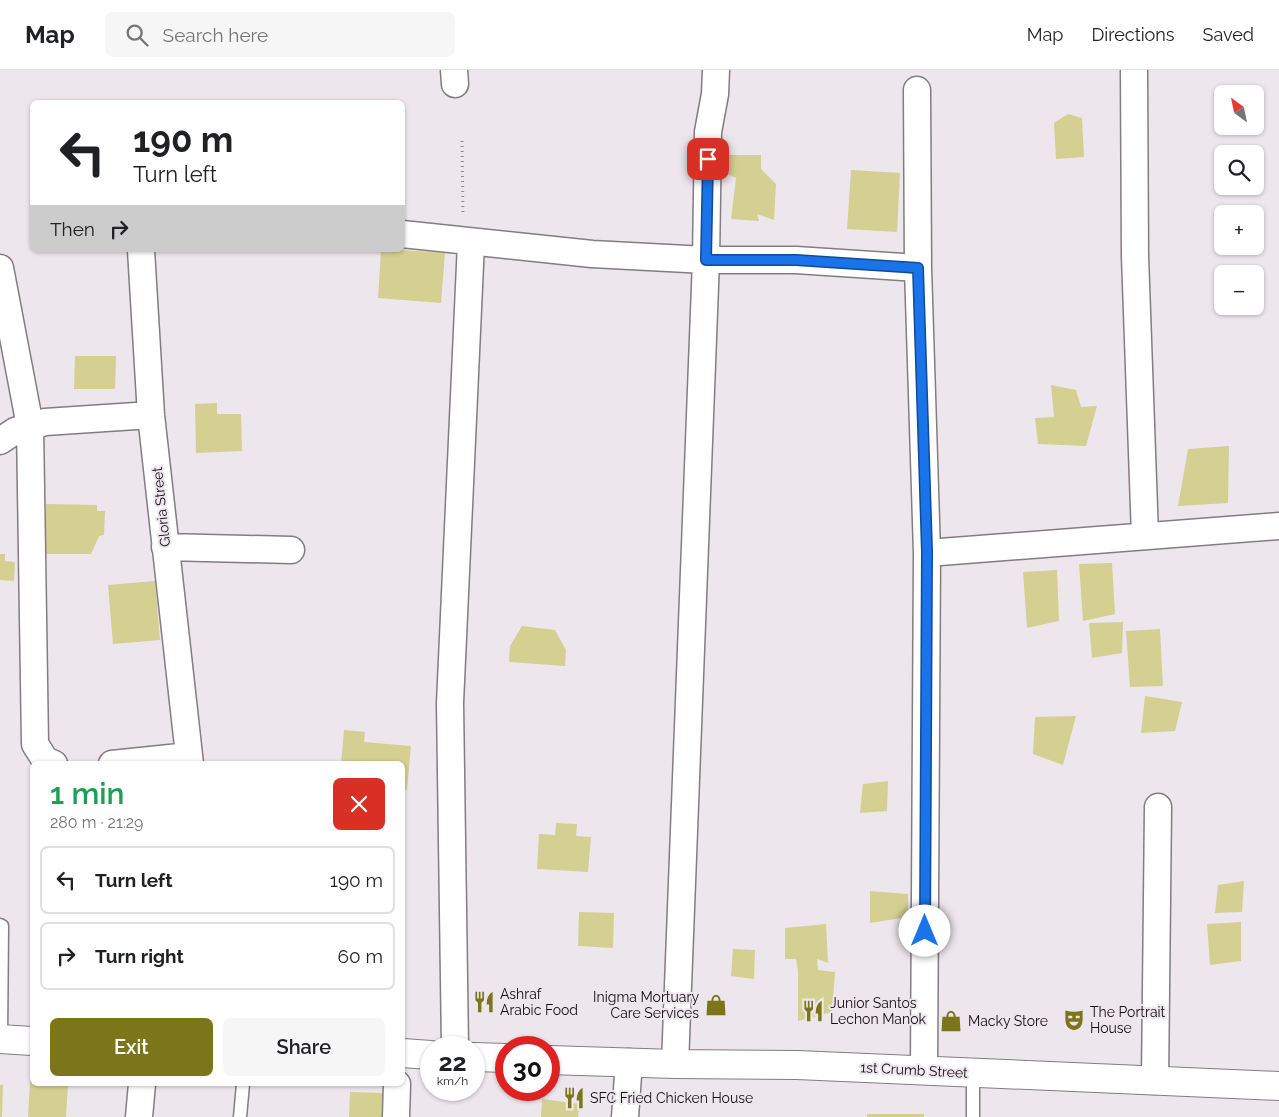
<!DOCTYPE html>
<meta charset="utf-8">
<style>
:root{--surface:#fff;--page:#f6f6f6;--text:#202124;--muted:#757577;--line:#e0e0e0;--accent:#7c761a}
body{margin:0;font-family:Raleway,sans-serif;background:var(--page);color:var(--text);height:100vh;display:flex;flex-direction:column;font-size:19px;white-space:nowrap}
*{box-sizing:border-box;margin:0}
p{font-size:16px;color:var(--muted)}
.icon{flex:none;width:28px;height:28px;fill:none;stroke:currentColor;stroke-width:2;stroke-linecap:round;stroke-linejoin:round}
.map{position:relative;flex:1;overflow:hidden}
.panel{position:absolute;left:30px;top:691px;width:375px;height:325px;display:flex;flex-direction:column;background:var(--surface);border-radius:8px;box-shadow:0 1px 4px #0004}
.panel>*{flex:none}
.hud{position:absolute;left:30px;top:30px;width:375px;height:152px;border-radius:8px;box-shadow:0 1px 4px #0004;background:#fff;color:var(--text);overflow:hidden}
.needle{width:32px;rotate:327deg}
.buttons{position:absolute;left:1214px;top:15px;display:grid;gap:10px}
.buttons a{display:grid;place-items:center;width:50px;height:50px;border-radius:8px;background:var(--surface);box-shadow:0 1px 4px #0004;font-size:25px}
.speed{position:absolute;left:420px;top:966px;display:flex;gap:10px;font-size:25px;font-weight:700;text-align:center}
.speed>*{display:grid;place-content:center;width:65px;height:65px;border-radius:50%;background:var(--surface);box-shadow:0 1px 4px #0004;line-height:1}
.speed small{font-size:12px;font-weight:400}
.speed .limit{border:8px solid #d22;background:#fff;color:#111}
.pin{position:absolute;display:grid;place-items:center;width:42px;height:42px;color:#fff;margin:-21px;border-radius:10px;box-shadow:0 2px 8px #0006}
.me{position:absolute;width:55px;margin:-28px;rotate:0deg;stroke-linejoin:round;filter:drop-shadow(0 0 4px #0008)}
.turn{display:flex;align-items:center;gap:18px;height:105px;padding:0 20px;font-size:22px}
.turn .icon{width:65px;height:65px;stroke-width:2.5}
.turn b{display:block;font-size:35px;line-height:42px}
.then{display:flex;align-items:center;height:48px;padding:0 20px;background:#0003;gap:10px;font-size:19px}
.round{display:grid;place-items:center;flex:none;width:52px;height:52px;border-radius:8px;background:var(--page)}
.head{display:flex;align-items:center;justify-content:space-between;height:85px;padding:0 20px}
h1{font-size:30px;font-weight:600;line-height:38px;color:#1e9e55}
.button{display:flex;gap:10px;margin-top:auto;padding:10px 20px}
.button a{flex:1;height:58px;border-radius:8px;background:var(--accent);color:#fff;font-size:20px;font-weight:600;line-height:58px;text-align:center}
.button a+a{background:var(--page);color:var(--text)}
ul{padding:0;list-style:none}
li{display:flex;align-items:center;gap:15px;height:68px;margin:0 10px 8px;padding:0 10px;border:2px solid var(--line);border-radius:8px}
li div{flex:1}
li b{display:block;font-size:19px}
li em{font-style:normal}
header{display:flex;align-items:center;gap:30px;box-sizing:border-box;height:70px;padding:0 25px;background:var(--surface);border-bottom:1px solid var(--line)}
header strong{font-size:24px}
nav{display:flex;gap:28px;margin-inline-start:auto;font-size:18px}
.search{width:350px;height:45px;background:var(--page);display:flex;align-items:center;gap:12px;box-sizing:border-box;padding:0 18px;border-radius:8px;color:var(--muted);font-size:19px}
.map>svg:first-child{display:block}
</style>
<header>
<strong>Map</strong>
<div class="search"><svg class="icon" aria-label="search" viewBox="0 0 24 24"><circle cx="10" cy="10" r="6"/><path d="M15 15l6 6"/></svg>Search here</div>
<nav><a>Map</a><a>Directions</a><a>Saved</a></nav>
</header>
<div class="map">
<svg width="1279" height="1047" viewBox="0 0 1279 1047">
<rect width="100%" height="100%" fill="#eee6ed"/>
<path fill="#d3d092" d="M1068,44L1082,48L1084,87L1056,89L1054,53Z
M729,85H761V99L776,114L774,150L757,144L759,151L731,149L736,108L729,105Z
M851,100L900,103L897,162L847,159Z
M381,180H402L445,183L441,233L378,228Z
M75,286H116L115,319H74Z
M1051,315L1076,320L1081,337L1097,336L1086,376L1038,374L1035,348L1054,347Z
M217,333V344H241L242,381L196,383L195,334Z
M1229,376L1228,433L1178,436L1188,379Z
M46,434L97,435V441H105L104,465L99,466L91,484H45Z
M0,484H5V491L15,492L14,511L0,510Z
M1112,493L1115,544L1083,551L1079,494Z
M1057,500L1059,551L1027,558L1023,502Z
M155,511L160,570L113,574L108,515Z
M1123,552L1122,583L1092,588L1089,553Z
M522,556L555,560L566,580L565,596L509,592L510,576Z
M1160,559L1163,616L1130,617L1126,561Z
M1145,626L1182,632L1175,661L1141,663Z
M1076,646L1063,695L1033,684L1035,647Z
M344,660L365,662L364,672L411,676L407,720H402V694H341Z
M888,711L887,741L860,743L863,714Z
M556,753L577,754L576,766L591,767L588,802L537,799L539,764L555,765Z
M1244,811L1242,842L1215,843L1218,815Z
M870,821L908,824V847L870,853Z
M579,842L614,843L613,878L578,876Z
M1241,852V891L1210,895L1207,854Z
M826,854L828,893L817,889L818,900L835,902L832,942L798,951V901L796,889H785V858Z
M733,879L755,880L754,909L731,906Z
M30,1011H32V1014H68L66,1047H28Z
M0,1015H3L2,1047H0Z
M350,1022L386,1023L385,1047H349Z
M542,1029L580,1034L578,1047H541Z
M867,1044H924V1047H867Z"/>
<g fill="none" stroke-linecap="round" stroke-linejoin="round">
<g stroke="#837c82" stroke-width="15">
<path id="lane" d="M0,855L2,856L1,969
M240,1047L243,1014
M973,1047V1003"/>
</g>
<g stroke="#837c82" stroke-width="29">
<path id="street" d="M454,0L455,14
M1134,0L1135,186L1145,466
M917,20L918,198L927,483L924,1000
M402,164L592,184L706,190H796L918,198
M141,180L151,345L190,694
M0,198L30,356L35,674L45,690L54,694
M0,371L15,361L45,352L151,345
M165,477L291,480
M927,483L1279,456
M112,694L189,686
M455,978L450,633L471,173
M675,994L706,190L708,62L715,24L716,0
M1155,1011L1158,737
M139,1047L142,1014
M396,1047L397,1014
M625,1047L629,992"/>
</g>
<g stroke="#837c82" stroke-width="30">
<path id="secondary" d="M0,969L32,971
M402,983L431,985
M474,987L506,988
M549,990L675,994L797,995L1279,1016"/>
</g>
<path stroke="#8e898e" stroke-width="3" stroke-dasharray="1 4" stroke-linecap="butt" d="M462,71L463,146"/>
<use href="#lane" stroke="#fff" stroke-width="12"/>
<use href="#street" stroke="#fff" stroke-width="26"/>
<use href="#secondary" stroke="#fff" stroke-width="28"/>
</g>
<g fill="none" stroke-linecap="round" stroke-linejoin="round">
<g stroke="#114b97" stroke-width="12">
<path id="route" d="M708,89L706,190H796L918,198L927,482L925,861"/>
</g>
<use href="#route" stroke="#1a73e8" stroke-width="9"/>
</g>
<defs>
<g id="restaurant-bare" transform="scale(1.725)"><path d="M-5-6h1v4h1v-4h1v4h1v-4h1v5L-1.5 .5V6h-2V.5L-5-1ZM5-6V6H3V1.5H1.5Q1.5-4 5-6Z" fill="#7c761a" stroke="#eee6ed" stroke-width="2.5" paint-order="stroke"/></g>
<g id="shop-bare" transform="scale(1.725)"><path d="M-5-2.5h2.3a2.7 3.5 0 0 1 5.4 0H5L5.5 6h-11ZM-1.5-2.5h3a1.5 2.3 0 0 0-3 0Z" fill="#7c761a" stroke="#eee6ed" stroke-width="2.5" paint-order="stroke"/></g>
<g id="theatre-bare" transform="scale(1.725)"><path d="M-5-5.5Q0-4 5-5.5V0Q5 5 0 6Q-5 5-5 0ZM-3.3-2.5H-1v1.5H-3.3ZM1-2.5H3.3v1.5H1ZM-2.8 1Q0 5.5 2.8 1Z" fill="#7c761a" stroke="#eee6ed" stroke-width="2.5" paint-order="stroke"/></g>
</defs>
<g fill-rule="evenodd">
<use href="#restaurant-bare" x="484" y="932"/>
<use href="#shop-bare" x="716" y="935"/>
<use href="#restaurant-bare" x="813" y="941"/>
<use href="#theatre-bare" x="1074" y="950"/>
<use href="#shop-bare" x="951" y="951"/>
<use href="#restaurant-bare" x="574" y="1028"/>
</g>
<g text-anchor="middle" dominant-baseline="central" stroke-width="4" stroke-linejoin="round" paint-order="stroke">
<g font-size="14" fill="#110f11" stroke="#eee6ed">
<text transform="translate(161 437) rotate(-96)">Gloria Street</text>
<text transform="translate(914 1000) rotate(3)">1st Crumb Street</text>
</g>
<g font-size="14" fill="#110f11" stroke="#eee6ed" text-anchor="start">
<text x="500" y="924">Ashraf<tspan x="500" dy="16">Arabic Food</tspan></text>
<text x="699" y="927" text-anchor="end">Inigma Mortuary<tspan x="699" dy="16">Care Services</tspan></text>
<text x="830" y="933">Junior Santos<tspan x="830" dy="16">Lechon Manok</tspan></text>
<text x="1090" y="942">The Portrait<tspan x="1090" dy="16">House</tspan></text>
<text x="968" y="951">Macky Store</text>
<text x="590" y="1028">SFC Fried Chicken House</text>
</g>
</g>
</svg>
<div class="buttons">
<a><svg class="needle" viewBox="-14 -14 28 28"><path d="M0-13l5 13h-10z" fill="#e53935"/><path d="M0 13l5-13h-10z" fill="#757577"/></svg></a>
<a><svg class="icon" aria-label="search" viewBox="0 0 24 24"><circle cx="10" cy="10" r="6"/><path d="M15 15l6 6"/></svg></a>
<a>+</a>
<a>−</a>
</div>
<div class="speed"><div>22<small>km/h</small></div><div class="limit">30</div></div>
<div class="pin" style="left:708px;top:89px;background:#d93025"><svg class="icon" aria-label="arrive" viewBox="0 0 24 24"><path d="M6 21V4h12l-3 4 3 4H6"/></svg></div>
<svg class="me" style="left:925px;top:861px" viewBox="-20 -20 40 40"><circle r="19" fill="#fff"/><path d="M0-13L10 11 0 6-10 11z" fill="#1a73e8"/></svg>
<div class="hud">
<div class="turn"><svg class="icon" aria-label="left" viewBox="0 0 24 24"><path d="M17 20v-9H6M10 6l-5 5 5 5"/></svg><div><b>190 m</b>Turn left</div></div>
<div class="then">Then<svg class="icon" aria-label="right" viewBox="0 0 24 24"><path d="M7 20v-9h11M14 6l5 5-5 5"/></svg></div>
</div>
<section class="panel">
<div class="head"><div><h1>1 min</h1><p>280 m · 21:29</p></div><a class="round" style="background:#d93025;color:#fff"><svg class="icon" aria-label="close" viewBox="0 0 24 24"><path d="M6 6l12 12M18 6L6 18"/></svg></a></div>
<ul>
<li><svg class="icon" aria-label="left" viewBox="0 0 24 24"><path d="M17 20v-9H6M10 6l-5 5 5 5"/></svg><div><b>Turn left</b></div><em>190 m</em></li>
<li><svg class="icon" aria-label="right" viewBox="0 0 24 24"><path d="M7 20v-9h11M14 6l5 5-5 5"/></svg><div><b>Turn right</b></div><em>60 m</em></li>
</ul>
<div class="button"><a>Exit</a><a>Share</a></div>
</section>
</div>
